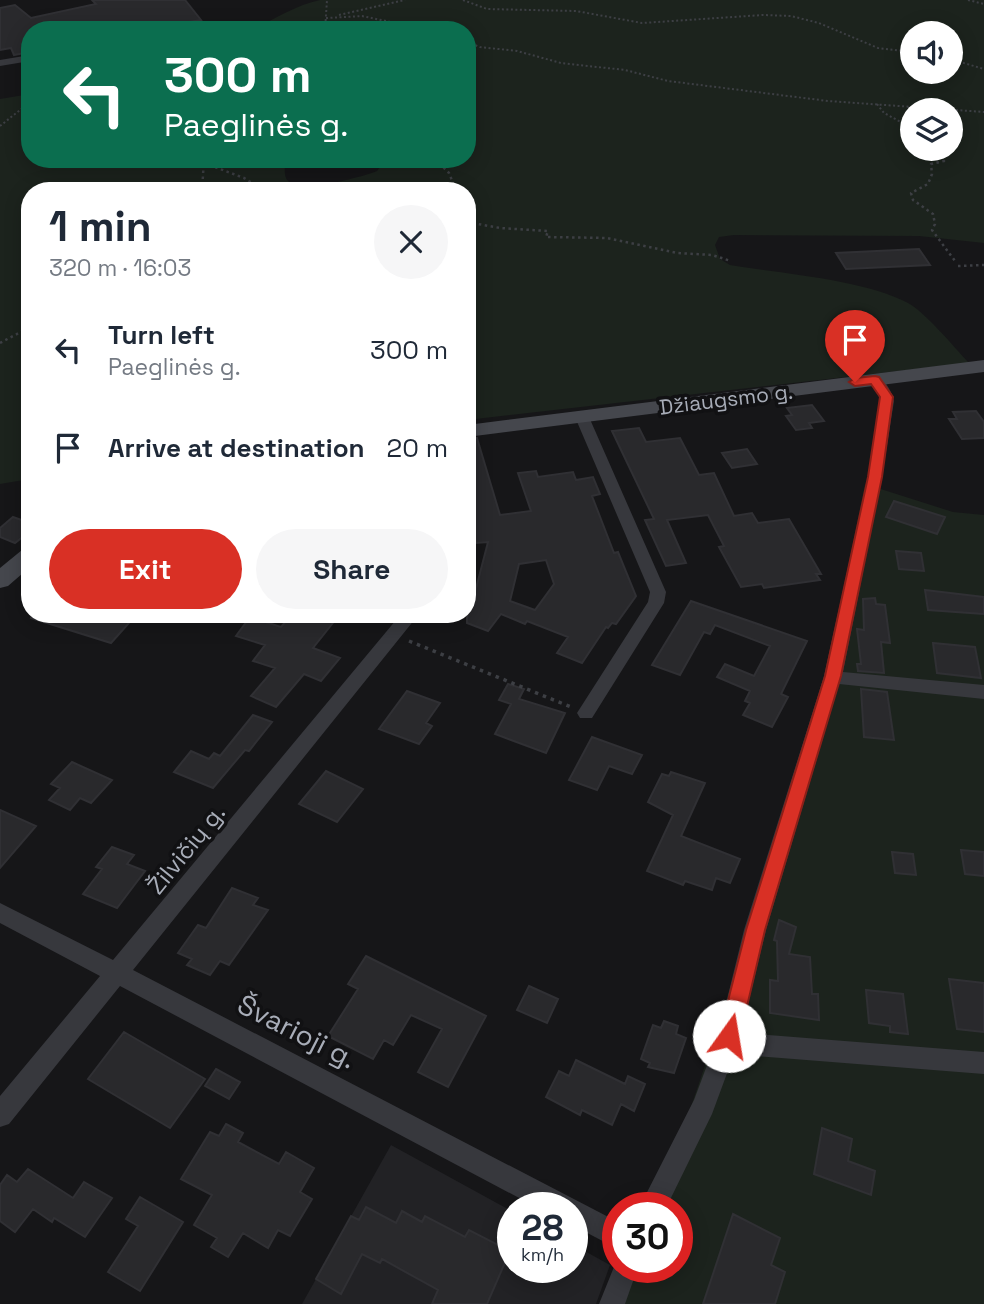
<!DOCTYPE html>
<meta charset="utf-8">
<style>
:root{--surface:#fff;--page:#f6f6f7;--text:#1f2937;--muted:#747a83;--accent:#d93025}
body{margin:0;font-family:"Space Grotesk",sans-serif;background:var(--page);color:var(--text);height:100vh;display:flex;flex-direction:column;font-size:26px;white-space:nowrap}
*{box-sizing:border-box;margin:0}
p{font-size:23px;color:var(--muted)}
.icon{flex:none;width:38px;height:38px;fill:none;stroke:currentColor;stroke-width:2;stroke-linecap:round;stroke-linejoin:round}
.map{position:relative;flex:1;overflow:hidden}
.side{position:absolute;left:21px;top:182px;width:455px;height:441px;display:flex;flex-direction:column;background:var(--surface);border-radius:28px;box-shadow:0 4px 18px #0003}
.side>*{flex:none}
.guide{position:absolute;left:21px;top:21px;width:455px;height:147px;border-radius:28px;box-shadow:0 4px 18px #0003;background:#0b6e4f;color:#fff;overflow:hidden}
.tools{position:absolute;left:900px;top:21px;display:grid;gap:14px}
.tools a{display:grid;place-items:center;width:63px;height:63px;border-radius:50%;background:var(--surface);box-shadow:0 4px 18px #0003;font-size:35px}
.speed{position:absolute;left:497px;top:1192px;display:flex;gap:14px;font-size:35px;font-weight:700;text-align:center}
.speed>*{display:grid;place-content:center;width:91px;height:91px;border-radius:50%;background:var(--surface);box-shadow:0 4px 18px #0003;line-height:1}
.speed small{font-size:18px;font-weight:400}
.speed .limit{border:10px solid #d22;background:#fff;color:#111}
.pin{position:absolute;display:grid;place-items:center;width:60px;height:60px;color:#fff;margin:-72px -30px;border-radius:50% 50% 50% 0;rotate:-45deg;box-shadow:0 0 7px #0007}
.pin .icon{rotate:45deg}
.me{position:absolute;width:77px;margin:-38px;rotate:13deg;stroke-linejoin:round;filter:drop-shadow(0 0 5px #0008)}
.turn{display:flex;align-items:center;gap:24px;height:147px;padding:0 28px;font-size:32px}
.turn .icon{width:91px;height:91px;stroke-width:2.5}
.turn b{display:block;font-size:49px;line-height:60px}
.round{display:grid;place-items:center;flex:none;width:74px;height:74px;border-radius:37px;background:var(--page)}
.overview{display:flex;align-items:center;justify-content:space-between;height:119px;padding:0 28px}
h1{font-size:42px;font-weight:700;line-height:52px}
.cta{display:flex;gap:14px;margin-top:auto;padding:14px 28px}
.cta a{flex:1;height:80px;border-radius:42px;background:var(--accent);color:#fff;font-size:28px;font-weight:700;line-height:80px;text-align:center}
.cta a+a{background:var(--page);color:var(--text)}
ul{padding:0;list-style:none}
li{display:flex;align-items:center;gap:21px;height:98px;padding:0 28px}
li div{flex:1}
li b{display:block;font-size:26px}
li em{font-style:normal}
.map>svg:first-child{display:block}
</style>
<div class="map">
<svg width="984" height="1304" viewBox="0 0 984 1304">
<rect width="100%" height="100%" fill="#161618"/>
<path fill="#222225" d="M391,1145L513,1212V1267H572V1244L610,1265L596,1304H302Z"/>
<path fill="#1c231d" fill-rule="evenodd" d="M320,0H984V243L919,236L734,235L719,237L715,245L720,259L730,265C779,273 867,280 908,303C925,312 954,347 969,363L467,420V191H30V479L0,484V99L30,94V159H286C285,166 283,176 288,181C300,194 362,177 377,171L382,164L380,159H467V30H249C273,21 295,5 320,0ZM912,33H950V72H912ZM912,110H950V149H912Z
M865,484L953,512L984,515V1304H624L637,1267H677V1208L657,1207L715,1036L823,688Z"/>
<path fill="#29292c" stroke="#303034" stroke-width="2" fill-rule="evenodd" d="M92,0H185L201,20L140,30H30V52L14,55L11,48L0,50V8L15,5L31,18L96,4Z
M919,249L930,265L846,269L836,253Z
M812,405L824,421L809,423L812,428L796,430L786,416L792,415L787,408Z
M976,411L984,422V438L962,439L949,419H957L953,412Z
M639,428L646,442L680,438L699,475L714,473L734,516L752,513L758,523L789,519L821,574H816L820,580L764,588L762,584L741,587L719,547L724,546L708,515L667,520L686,563L666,566L645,520L654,519L612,431Z
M477,438L500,515L531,511L518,473L536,471L538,477L573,472L576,480L593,477L600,494L592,496L614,553L618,552L636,596L616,624L612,623L608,628L606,627L582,663L557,653L568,637L527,621L525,624L501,614L488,631L467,623V598L473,600L488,542L476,543L475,538L467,539V440ZM546,560L554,584L535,610L510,601L519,564Z
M747,449L757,464L732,468L722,453Z
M894,501L945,517L937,534L886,517Z
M13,517L30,523V531L15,543L0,537V528Z
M896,551L921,553L924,571L899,569Z
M925,590L984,597V614L928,610Z
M875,598L876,604L885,605L890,643L881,642L884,673L858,671L857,664H861L857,629L864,630L863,599Z
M691,601L807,641L781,694L788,697L772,727L743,715L750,703L745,701L750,691L717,677L725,664L754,676L770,646L715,625L710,634L704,632L680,675L652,665Z
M32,614H137L111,643L31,618Z
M292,614H340L313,648L340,658L321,681L304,674L276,707L251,696L275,668L253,661L265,645L236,636L250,617L281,627Z
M933,643L975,647L981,678L937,673Z
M508,684L524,689L519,699L565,713L546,753L495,734L511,704L499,700Z
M861,689L887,692L894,740L864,737Z
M407,691L440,703L426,723L432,726L419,744L379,729Z
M253,715L272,722L249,751L245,750L213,788L174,772L191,751L209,759L214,753L220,756Z
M592,737L642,755L632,774L609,766L597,790L569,780Z
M72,762L112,780L91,803L80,798L70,810L49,800L60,788L51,784Z
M326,771L363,789L337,822L299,804Z
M671,772L705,783L681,836L740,859L730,883L716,878L712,890L685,881L683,885L647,871L673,815L648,802L662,774L669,776Z
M0,810L36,826L0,868Z
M112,847L134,855L127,864L145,871L117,908L83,894L102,869L96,867Z
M961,850L984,852V876L965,874Z
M892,852L913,854L916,875L895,873Z
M232,888L258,898L253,905L268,910L229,965L220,961L210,975L187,965L192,959L178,953L198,925L206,928Z
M779,920L796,927L789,954L810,957L812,994H818L819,1020L770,1013V980L778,981L777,941L774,940Z
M366,956L486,1016L448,1087L418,1072L442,1029L411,1015L393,1045L384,1040L373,1059L328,1036L358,989L348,984Z
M949,979L984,983V1032L957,1029Z
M529,986L558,999L547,1023L517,1010Z
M866,990L903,994L908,1034L890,1032V1026L869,1023Z
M664,1021L678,1026L676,1034L686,1038L674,1073L648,1067L650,1063L641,1059L653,1025L661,1028Z
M124,1032L205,1079L170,1128L88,1079Z
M576,1060L625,1084L628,1076L645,1084L634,1111L621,1104L612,1125L582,1110L580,1115L546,1097L559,1071L569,1076Z
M216,1069L240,1082L229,1099L205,1086Z
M226,1124L243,1133L238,1142L279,1164L286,1152L314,1168L300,1192L312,1199L290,1236L278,1230L268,1248L243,1233L228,1257L211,1247L217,1238L194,1225L212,1195L181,1179L210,1132L219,1136Z
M822,1128L852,1139L848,1161L875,1171L871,1195L814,1174Z
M28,1169L73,1198L84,1182L112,1198L85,1237L54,1218L52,1222L33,1209L15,1232L0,1221V1185L7,1175L17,1182Z
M140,1197L183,1222L140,1291L108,1272L138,1226L126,1219Z
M366,1207L396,1223L402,1211L422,1222L425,1216L465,1237L469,1230L510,1251L487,1304H432L438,1290L382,1259L380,1263L362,1254L341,1294L316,1279L351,1216L359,1220Z
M733,1214L780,1238L771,1265L785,1272L775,1304H703Z"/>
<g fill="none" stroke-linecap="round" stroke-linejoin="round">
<path stroke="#3d3f44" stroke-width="2" stroke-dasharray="2 2.5" stroke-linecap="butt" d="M463,0L487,9L576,11L642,23L763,15L791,16L819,23L878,48L912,52
M968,0L984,4
M339,15L405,0
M326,18L362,16L429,30
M325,30L327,0
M467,42L480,47L517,51L561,63L625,70L668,81L828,101L984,112
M950,59L984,69
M877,104L884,113L912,128
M0,126L30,102
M931,149L936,154"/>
<path stroke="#3d3f44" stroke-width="2.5" stroke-dasharray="2.5 3.5" stroke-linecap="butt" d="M935,152L944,161L931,164L932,174L928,184L911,193L913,200L933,214L935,224L932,230L955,261
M435,159L449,173L455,188L450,191
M204,163L244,178L265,191
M202,191L204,159
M467,222L500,228L548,231L546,237L607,238L677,253L712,255L731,261
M958,266L984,265
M836,322L858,341L875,364
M0,343L30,327
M847,367L846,358L858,341"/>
<path stroke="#3d3f44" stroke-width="3.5" stroke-dasharray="3.5 5" stroke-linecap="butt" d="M409,641L571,707"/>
<path fill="#37383d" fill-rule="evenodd" d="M30,55V61L0,66V60Z
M875,376C885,378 892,392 894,401L882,477L843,672L984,685V699L839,684L766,930L742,1029L755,1034L984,1052V1074L755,1056L736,1049L712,1114L666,1208H639L694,1100L718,1036L744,930L824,676L868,477L880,401L878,393L868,380Z
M582,413L589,417L666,592L664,603L592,718H580L577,713L648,602L650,592L575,417Z
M401,614H419L133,970L618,1222V1249L572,1225V1208H538L120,986L9,1124L0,1127V1096L100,976L0,923V903L113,960Z
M618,1257V1267H638L625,1304H599Z"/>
<path fill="#45474d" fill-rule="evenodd" d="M984,360V372L467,437V425Z
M30,547V567L8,586L0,588V568L22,550Z"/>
</g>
<path fill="#d93025" stroke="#8d1f18" stroke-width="2" d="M875,376L879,377L893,397L882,477L841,676L765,930L740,1036L737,1043L729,1046L722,1043L719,1036L746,930L825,676L868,477L880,397L871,384L855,386L849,382L855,378Z"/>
<g text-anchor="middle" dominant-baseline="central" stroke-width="7" stroke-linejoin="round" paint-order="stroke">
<g font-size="21" fill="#a8adb8" stroke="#111113">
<text transform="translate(726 399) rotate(-7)">Džiaugsmo g.</text>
</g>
<g font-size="24" fill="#a8adb8" stroke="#111113">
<text transform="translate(186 849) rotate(-51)">Žilvičių g.</text>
</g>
<g font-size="28" fill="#a8adb8" stroke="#111113">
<text transform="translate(297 1031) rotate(27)">Švarioji g.</text>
</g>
</g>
</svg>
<div class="tools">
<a><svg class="icon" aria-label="sound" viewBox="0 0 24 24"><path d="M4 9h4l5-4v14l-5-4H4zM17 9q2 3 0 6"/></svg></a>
<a><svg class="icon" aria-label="layers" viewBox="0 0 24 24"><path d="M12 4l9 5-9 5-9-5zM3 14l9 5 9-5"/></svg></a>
</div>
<div class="speed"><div>28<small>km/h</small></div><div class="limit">30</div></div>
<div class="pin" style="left:855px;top:382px;background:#d93025"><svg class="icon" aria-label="arrive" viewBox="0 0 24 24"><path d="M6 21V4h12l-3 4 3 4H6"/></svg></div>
<svg class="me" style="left:729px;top:1036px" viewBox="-20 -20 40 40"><circle r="19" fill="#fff"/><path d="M0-13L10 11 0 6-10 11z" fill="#d93025"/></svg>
<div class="guide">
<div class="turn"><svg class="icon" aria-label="left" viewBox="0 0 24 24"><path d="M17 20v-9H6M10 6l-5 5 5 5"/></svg><div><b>300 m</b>Paeglinės g.</div></div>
</div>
<section class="side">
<div class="overview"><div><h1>1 min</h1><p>320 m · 16:03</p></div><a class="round"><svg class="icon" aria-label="close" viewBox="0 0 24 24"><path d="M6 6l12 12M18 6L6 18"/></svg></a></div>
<ul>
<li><svg class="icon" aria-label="left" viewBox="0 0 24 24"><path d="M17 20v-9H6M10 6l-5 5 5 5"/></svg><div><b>Turn left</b><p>Paeglinės g.</p></div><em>300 m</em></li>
<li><svg class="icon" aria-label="arrive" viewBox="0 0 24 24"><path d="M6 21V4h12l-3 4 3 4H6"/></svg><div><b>Arrive at destination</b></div><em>20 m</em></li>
</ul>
<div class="cta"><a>Exit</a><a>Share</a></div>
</section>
</div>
